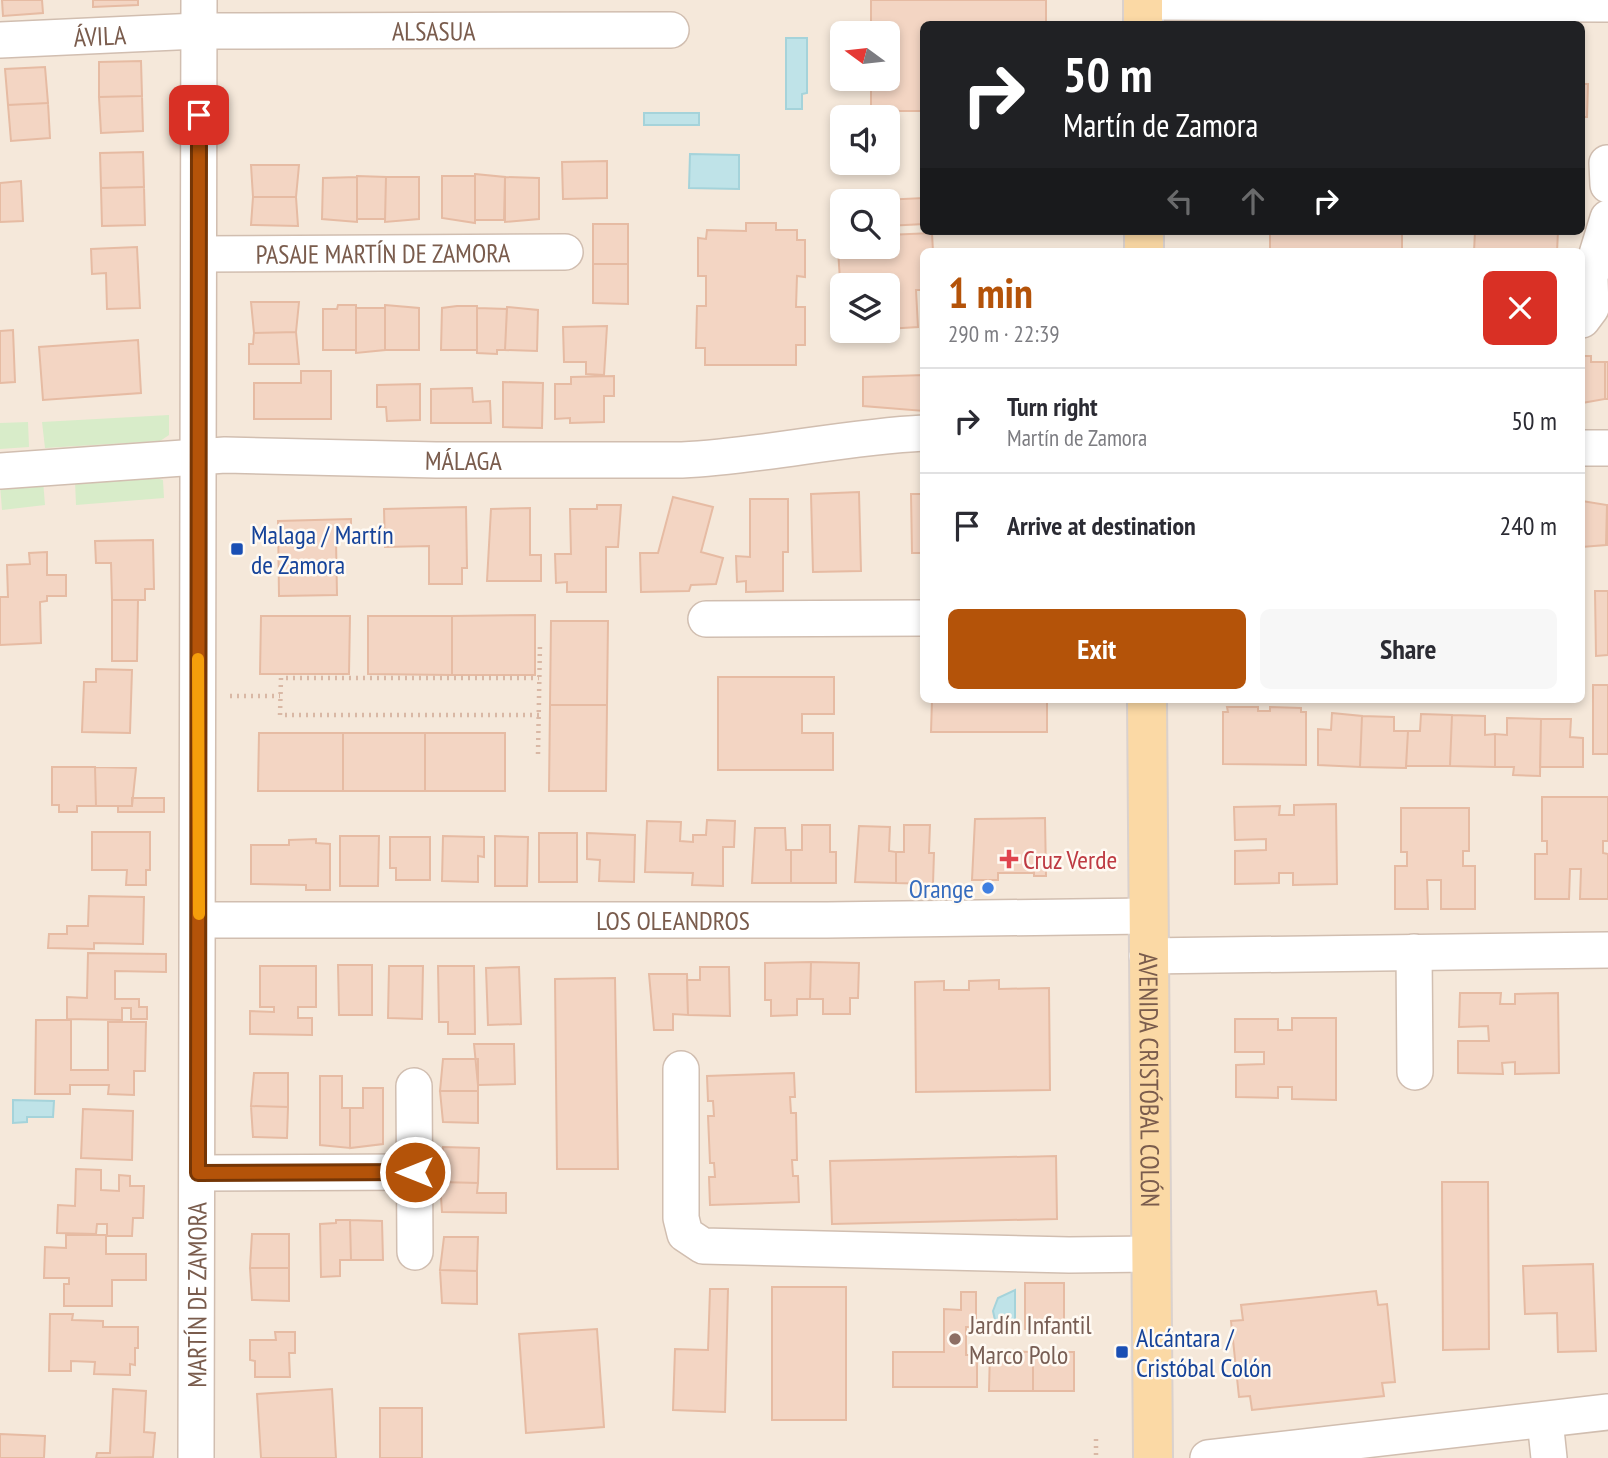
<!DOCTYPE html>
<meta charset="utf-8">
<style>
:root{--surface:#fff;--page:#f7f7f7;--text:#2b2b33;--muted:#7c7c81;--line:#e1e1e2;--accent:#b45309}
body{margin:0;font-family:"PT Sans Narrow",sans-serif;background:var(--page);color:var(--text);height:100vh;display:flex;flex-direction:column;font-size:26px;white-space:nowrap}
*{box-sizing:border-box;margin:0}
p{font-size:23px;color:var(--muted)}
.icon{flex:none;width:38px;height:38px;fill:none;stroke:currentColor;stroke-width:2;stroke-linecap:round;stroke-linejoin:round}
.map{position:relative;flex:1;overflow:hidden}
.drawer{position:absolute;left:920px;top:248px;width:665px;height:455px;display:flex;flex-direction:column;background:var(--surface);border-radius:10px;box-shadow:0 4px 10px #0003}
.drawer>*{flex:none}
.top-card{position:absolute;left:920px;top:21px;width:665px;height:214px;border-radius:10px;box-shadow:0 4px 10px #0003;background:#202124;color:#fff;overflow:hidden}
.needle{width:46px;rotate:285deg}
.controls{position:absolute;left:830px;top:21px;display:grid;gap:14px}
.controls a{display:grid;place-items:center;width:70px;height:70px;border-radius:10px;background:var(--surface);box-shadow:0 4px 10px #0003;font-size:35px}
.pin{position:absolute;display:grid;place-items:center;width:60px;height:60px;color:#fff;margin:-30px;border-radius:14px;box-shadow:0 4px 10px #0006}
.me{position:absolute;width:77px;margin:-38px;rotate:270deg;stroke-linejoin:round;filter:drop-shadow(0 0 5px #0008)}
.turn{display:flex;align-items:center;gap:24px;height:147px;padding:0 28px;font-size:32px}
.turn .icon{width:91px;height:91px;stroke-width:2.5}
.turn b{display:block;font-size:49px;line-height:60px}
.lanes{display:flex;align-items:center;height:66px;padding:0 28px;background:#0003;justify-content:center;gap:35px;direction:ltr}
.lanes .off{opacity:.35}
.round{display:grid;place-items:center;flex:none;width:74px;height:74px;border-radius:10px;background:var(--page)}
.overview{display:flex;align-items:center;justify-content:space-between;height:119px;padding:0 28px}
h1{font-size:42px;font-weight:600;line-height:52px;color:var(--accent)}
.button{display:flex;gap:14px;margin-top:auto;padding:14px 28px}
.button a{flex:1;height:80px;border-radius:10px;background:var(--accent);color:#fff;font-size:28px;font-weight:600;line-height:80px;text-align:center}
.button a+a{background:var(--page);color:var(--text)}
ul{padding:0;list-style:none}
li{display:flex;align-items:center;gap:21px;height:105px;padding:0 28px;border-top:2px solid var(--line)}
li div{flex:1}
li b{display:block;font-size:26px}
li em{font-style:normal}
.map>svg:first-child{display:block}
</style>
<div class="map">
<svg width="1608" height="1458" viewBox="0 0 1608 1458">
<rect width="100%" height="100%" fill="#fdf6ec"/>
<path fill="#f5e8da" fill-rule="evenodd" d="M0,0H1608V1458H0ZM924,24H1582V231H924ZM842,33H887V79H842ZM842,117H887V163H842ZM842,201H887V247H842ZM924,252H1582V700H924ZM842,285H887V331H842Z"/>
<path fill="#d8ecc9" d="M169,415V435L160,441L45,448L42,422Z
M28,422L29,447L0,449V423Z
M149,476L163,480L164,498L76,505L75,481Z
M43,480L45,505L2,510L0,485Z"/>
<path fill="#bfe3e8" stroke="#a5d3da" stroke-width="2" d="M786,38H807V93L802,94V109H786Z
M644,113H699V125H644Z
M690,154L739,155V189L689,188Z
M13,1100L54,1101L53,1117H27V1122L13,1123Z
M1015,1290V1333L996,1325L993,1311L998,1298Z"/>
<path fill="#f3d5c3" stroke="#e6bba3" stroke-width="2" d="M2,0H42L43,13L3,16Z
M93,0H138V5L93,7Z
M871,0H1046V24H924V111H871V79H887V33L871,32Z
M141,61L142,96L99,97V62Z
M45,67L48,103L8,105L5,69Z
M1582,84H1588L1587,117H1582Z
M142,96L143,131L101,133L99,97Z
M48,103L50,138L11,141L8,105Z
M143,152L144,187L101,188L100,153Z
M607,161V198L563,199L562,162Z
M251,165H299L296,197H253Z
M475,174L505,177L504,220H475Z
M357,176L386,177L385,219H357Z
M442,176H475V223L442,218Z
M357,177V222L322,219L323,178Z
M386,177H419V219L385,222Z
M505,177L539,178V219L505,222Z
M21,181L23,221L0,222V183Z
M144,187L145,225L102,226L101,188Z
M253,197H296L298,226L251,225Z
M924,198V224L887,226V201H860Z
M839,202H842V231H840Z
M746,223H776V230H797V240H805V277L797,276L796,307H805V345H796V365H705V348H696L697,306H706V276H698V238L706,239L707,230L746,231Z
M593,224H628V264H593Z
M1270,231H1402V252H1270Z
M1475,231H1558L1557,252H1474Z
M932,233L933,252H924V290H916L918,327L887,329V285H842L841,295L838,250L887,247V235Z
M137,247L140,308L107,309L106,273L92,274L91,249Z
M593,264H628V304L593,303Z
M251,302H299L296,332L254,333Z
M338,305H356V350H323V309H337Z
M385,305L419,308V350H385Z
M457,306H477V350H441L442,308Z
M507,307L538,310L537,351L505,350Z
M356,308H385V350L356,353Z
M477,308L507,309L505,350H497V354L477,353Z
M607,326L604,375L586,374V362H564L563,327Z
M13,330L15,382L0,383V331Z
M296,332L299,364H249V344H253L254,333Z
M138,340L141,393L43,400L39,347Z
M1582,356H1591V362H1605V399L1582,403Z
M1605,362H1608V399H1605Z
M301,371H331V419H254V383H301Z
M924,375V411L863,406V377Z
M614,376V396H604V422L570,423V418L555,419V384H571V377Z
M503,382L543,383L542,428L503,427Z
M420,384V420L387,421L386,407H377V385Z
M472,388L473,402L490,401L491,423H431V389Z
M859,492L861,571L813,572L811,494Z
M911,494H924V553H912Z
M673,497L713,507L701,552L723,558L716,584L691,585L689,591L641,592L640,553H658Z
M750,499H788V552H783V591L746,592V581L737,582L736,556L750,557Z
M1582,501L1607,505L1606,545L1582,547Z
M597,505H621L618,547H606V592H567V582L556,583L555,554H571L570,509H597Z
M1607,505H1608V545H1606Z
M466,507L467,568H462V584H429V546L385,547L384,509Z
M530,508V555H541V581H487L491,509Z
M351,519V539L336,540L337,595L279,596L278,521Z
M153,540L154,589H145V600H112L111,563H96L95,541Z
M47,552V575H66V596H47V601L40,602L41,643L0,645V597H8L7,565L30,564L29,553Z
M1582,575H1584V603H1582Z
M1595,591H1608V655L1596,656Z
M112,600H138L137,661H112Z
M535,615V675H452V616Z
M261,616H350L349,674H260Z
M368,616H452V675L368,674Z
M551,621H608L607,705H550Z
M96,669L132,670L130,733L82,732L84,682H96Z
M718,677H834V714H802V733H833V770H718Z
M1593,685H1608V754H1593Z
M932,700H1047V732H931Z
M550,705H607L606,791H549Z
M1227,707H1258V711H1270V707L1301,708V712H1306V765L1223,764V712H1228Z
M1332,713L1362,716L1360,767L1318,765V729L1331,730Z
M1421,714L1452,715L1450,766H1406L1408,731H1420Z
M1452,715L1485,716V735L1495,734V767L1450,766Z
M1362,716L1394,717V731H1408L1406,768L1360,767Z
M1507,718L1541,719L1540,776L1513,775L1514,767H1495V734L1507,735Z
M1541,719H1571L1570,737L1583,738V767H1540Z
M259,733H343V791H258Z
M343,733H425V791H343Z
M425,733H505V791H425Z
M52,767H95L96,806H77V812H59V805H52Z
M95,767L136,768L132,806H96Z
M1542,797H1608V841H1603V853L1608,854V899H1580L1581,869H1570L1569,899H1535V854H1547V841H1542Z
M132,798H164V812H118V806H132Z
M1336,804L1337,884L1293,885V873H1279V883L1235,884V851L1266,850V839L1235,840L1234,807L1280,806L1279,815H1294V805Z
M1401,808H1469V851H1463V866H1475V909H1441V880H1427L1428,909H1395V866H1407V852H1401Z
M1045,818L1046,876H1034V873H998V880H972L975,819Z
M707,820L735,821L734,847H723V886L692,885L693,873L645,872L647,821L681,822L680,841L693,842V835H706Z
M802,825H830V852H836V883H791V850H802Z
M904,825H930L929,853H934L933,884L896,883V852H904Z
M859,826L890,827L889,851L896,852V883L855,882Z
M755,828H785L786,850H791V883H752Z
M92,832H150V870H146V885H126L127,870H92Z
M539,833H577V882H539Z
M587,833L635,835L634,882L599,881L600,860L587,859Z
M340,836H379L378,886H340Z
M443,836L484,837V857L478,856V882L442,881Z
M495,836L528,837L527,886H495Z
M390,837H430V880H396V868H390Z
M316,839V843L330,844V890H306V885L251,884V845H289V840Z
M89,896L144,897L143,944L94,943V949L48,948L49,934H67V926H88Z
M88,953L166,954V972L115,971V999H139V1007H147V1019H131V1008H122V1020L67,1019V997L87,998Z
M811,962L810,999H797V1015L771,1016V1000H765V963Z
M811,962L859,963L858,998H850V1014H823V999H810Z
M338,965H372V1015H339Z
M260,966H316V1007H298V1018H312V1035L250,1034V1011L274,1012V1007H260Z
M389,966H423L422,1019L388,1018Z
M438,966H474L475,1034H448V1022H439Z
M519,967L521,1024L488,1025L486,968Z
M700,967H729L730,1016L688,1015L687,980H700Z
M649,974H687L688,1015L673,1014V1030H654Z
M615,978L618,1169H557L555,979Z
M999,980V989L1049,988L1050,1090L916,1092L915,982L944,981V990H969V981Z
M1460,993H1501L1500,1004H1515V994L1558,993L1559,1073L1515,1074V1062L1502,1063L1503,1074L1458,1073V1041H1489L1488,1026L1459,1027Z
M1292,1018H1336V1100L1292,1099V1087H1278V1098L1236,1097V1065L1264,1064V1052H1235V1019H1278V1030H1292Z
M36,1020H71V1070H108V1022H146L145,1071H134V1095L108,1094L109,1085H70V1094H35Z
M474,1044H514L515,1084L478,1085Z
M443,1059H478V1091H440Z
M254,1073H288V1107L251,1106Z
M794,1073L795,1097H790L791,1113H796L797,1160H792L793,1176H798L799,1202L710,1205L709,1177H715L714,1163H710L708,1116H714L713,1101H708L707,1076Z
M320,1076H342V1108H350V1148L320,1145Z
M363,1088H383V1144L350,1148V1108H363Z
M440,1091H478V1123L443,1122Z
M251,1106L288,1107L287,1138L253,1137Z
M83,1109L133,1111L132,1160L81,1158Z
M443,1147L479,1148L478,1183L440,1182Z
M1056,1156L1057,1219L832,1224L830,1161Z
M76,1169L101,1170V1190L119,1191V1175L130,1176V1186H144L143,1218H133L132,1236H107V1224H97L96,1234L57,1233L58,1205L75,1206Z
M440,1182L478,1183L477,1193H506V1213L442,1212Z
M1442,1182H1488L1489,1349L1443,1350Z
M336,1220H350L351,1260H340V1276L321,1277L320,1224L336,1223Z
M350,1220L382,1221L383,1260H351Z
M252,1234H289V1268H250Z
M66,1235H106V1254H146V1280H112V1306H64V1284H69V1278H44L45,1247L66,1248Z
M444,1237H478L477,1271L440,1270Z
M1593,1264L1596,1351L1558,1352L1557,1313L1525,1314L1523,1266Z
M250,1268H289V1301L252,1300Z
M440,1270L477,1271V1304L442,1303Z
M1025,1283H1064V1329H1025Z
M772,1287H846V1420H772Z
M710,1289H728L725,1412L673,1410L675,1349L708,1350Z
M1376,1291L1378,1305L1387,1304L1395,1382L1382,1383L1384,1396L1252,1410L1250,1396L1239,1397L1231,1321L1243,1320L1241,1305Z
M961,1292H976V1327H966V1355H977V1387H893V1352H944V1309L961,1310Z
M50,1314H73L72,1320L103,1321V1327H138V1348H135V1365L130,1364V1375L94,1374L95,1362L71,1361V1371H49Z
M597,1329L604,1427L526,1433L519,1334Z
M275,1332H295V1353H289L290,1377H255V1361L250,1360V1340H276Z
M990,1351L1033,1352V1391H989Z
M1033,1352H1074V1391H1033Z
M113,1389L146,1391L144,1432L155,1433L153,1457L96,1458L97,1453H110Z
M332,1389L336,1458H261L257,1394Z
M380,1408H422V1458H380Z
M0,1434L45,1436L44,1458H0Z"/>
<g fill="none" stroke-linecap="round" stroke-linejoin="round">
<g stroke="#d1beb0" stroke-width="38">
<g id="minor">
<path d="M1143,2L1608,4"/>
<path id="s1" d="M0,40L198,31L671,30"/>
<path d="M1607,163L1608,185"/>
<path id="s2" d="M199,254L565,252"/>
<path d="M1582,320L1591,308L1590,277L1608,218"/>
<path d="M1582,448H1608"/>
<path id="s3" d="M0,471L225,455L436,460H682C764,456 843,437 924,433"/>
<path d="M706,619L924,618"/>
<path id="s4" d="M199,920H827L1147,916"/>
<path d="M1414,952L1415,1072"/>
<path d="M1147,956L1608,950"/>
<path d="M681,1069V1218L685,1234L703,1246L1069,1255L1151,1254"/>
<path d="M414,1086L415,1252"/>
<path d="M198,1173L415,1172"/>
<path d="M1545,1420L1549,1458"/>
<path id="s5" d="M196,1458L199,0"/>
<path d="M1208,1458L1608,1412"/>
</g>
</g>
<g stroke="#dad1cd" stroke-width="42">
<g id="major">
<path d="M1143,0V24"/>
<path d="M1144,231V252"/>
<path id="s6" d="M1147,700L1153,1458"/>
</g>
</g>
<path stroke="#d9b8a5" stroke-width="4.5" stroke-dasharray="2 5" stroke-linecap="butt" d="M230,696H280
M539,715H280L281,678H539
M538,754L540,643
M1096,1439V1458"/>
<use href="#minor" stroke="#fff" stroke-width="35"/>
<use href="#major" stroke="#fbd9a5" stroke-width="38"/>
</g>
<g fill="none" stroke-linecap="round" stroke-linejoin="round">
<g stroke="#753606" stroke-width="18">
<path id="route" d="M199,115L198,1173L415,1172"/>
</g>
<use href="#route" stroke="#b45309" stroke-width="12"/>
<path stroke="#f59e0b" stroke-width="12" d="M198,659L199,914"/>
</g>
<g fill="#1a4fb4" stroke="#fffaf3" stroke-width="2.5">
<rect x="230" y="542" width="14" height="14" rx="3.5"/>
<rect x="1115" y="1345" width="14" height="14" rx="3.5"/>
</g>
<path fill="#e0444e" stroke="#fffaf3" stroke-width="2.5" d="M1005.5 848.5h7v7h7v7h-7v7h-7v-7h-7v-7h7z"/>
<circle fill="#3f7fe0" stroke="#fffaf3" stroke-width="2.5" cx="988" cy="888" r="7"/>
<circle fill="#8d6e63" stroke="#fffaf3" stroke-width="2.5" cx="955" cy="1339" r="7"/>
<g text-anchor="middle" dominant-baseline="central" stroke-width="5" stroke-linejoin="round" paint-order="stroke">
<g font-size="26" fill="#7a5c4d" stroke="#fffaf3">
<text stroke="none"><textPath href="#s1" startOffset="434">ALSASUA</textPath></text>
<text stroke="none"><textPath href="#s1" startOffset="100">ÁVILA</textPath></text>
<text stroke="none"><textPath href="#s2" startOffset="184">PASAJE MARTÍN DE ZAMORA</textPath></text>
<text stroke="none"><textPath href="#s3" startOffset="464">MÁLAGA</textPath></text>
<text stroke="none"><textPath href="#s4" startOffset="474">LOS OLEANDROS</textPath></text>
<text stroke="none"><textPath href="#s6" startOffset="380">AVENIDA CRISTÓBAL COLÓN</textPath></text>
<text stroke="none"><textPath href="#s5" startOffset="163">MARTÍN DE ZAMORA</textPath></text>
</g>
<g font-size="26" fill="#164399" stroke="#fffaf3" text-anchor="start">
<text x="251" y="534">Malaga / Martín<tspan x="251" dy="30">de Zamora</tspan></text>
<text x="1136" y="1337">Alcántara /<tspan x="1136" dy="30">Cristóbal Colón</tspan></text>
</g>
<g font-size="26" fill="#be3a42" stroke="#fffaf3" text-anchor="start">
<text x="1023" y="859">Cruz Verde</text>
</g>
<g font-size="26" fill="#366cbe" stroke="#fffaf3" text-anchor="end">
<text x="974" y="888">Orange</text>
</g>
<g font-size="26" fill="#785e54" stroke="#fffaf3" text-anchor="start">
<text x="969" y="1324">Jardín Infantil<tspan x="969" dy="30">Marco Polo</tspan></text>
</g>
</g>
</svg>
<div class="controls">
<a><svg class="needle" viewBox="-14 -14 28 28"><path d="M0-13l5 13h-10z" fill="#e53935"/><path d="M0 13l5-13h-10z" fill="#7c7c81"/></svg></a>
<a><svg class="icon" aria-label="sound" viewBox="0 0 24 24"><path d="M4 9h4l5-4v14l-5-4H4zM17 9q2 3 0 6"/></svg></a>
<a><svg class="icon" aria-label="search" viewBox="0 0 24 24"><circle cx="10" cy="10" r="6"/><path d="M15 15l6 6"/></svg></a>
<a><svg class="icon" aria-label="layers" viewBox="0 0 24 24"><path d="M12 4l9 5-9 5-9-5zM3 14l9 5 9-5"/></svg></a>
</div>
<div class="pin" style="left:199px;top:115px;background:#d93025"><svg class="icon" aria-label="arrive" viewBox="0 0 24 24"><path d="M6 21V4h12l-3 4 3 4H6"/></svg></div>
<svg class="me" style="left:415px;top:1172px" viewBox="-20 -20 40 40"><circle r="17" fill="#b45309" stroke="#fff" stroke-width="3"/><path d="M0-11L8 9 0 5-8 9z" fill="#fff"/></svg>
<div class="top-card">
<div class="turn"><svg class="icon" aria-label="right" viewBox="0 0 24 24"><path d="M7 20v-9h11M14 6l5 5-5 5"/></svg><div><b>50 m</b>Martín de Zamora</div></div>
<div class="lanes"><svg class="icon off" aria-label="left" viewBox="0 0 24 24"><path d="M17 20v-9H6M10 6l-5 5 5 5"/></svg><svg class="icon off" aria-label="ahead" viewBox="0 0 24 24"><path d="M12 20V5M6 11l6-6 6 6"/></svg><svg class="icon" aria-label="right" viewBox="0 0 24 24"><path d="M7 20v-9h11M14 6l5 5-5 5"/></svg></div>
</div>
<section class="drawer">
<div class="overview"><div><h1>1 min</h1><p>290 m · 22:39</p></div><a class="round" style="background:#d93025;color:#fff"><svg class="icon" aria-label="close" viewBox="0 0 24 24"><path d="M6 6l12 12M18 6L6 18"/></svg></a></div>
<ul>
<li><svg class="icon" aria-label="right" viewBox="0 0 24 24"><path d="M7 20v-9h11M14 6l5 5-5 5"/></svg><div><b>Turn right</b><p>Martín de Zamora</p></div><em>50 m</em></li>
<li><svg class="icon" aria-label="arrive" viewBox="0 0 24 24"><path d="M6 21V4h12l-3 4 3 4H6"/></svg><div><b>Arrive at destination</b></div><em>240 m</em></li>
</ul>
<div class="button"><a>Exit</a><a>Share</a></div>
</section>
</div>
